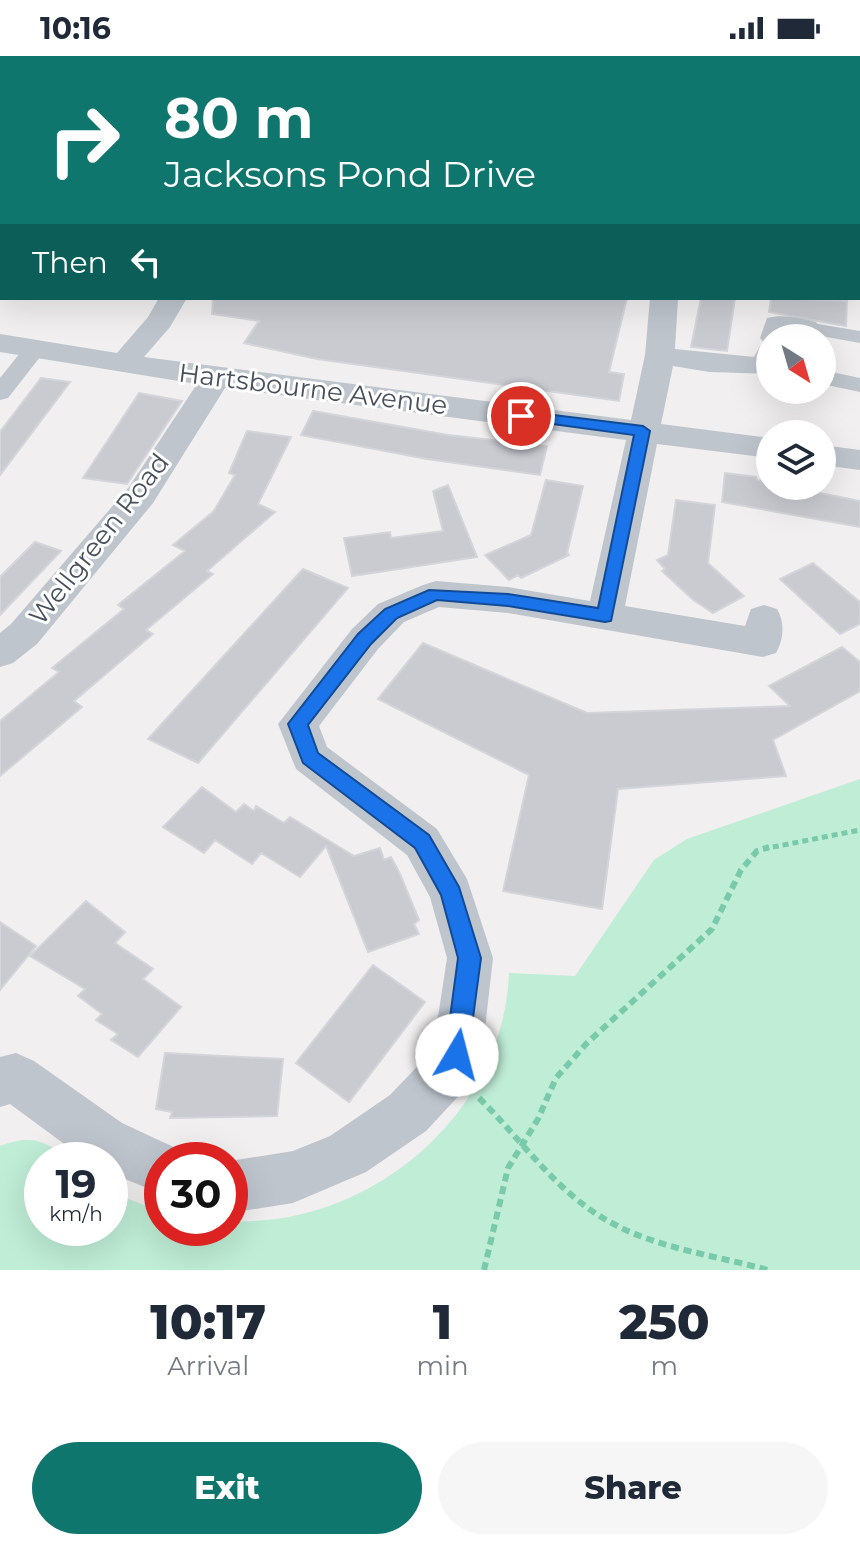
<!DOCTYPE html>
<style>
:root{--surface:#fff;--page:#f6f6f7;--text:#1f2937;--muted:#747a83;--accent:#0f766e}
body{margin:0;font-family:Montserrat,sans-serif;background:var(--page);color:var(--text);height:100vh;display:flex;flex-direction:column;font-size:30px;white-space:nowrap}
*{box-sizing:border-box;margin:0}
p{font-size:26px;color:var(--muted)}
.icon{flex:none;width:44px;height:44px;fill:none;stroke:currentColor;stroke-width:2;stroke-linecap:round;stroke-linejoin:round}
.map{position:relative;height:1214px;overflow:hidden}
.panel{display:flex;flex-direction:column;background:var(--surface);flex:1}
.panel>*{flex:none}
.top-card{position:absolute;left:0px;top:0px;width:860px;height:244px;box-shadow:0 8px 32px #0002;background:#0f766e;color:#fff;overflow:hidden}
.needle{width:52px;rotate:143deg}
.tools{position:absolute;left:756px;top:268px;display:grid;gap:16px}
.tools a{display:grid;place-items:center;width:80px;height:80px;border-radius:50%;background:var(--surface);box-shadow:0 8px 32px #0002;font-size:40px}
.speed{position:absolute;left:24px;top:1086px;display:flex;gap:16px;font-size:40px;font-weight:700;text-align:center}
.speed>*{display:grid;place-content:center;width:104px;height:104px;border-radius:50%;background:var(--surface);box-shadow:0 8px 32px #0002;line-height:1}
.speed small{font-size:20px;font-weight:400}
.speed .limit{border:12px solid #d22;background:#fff;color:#111}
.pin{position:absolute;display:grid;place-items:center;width:68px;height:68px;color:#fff;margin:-34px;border:4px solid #fff;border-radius:50%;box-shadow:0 2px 8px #0007}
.me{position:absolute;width:88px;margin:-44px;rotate:8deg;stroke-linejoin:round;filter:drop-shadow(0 0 6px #0008)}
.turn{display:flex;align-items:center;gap:28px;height:168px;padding:0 32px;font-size:36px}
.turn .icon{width:104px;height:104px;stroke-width:2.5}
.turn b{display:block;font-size:56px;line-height:68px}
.then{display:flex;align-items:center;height:76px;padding:0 32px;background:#0003;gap:16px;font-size:30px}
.eta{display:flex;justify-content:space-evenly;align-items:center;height:136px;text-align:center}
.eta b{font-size:48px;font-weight:800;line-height:56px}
.cta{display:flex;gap:16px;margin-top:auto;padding:16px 32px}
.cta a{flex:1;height:92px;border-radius:48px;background:var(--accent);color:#fff;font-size:32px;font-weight:800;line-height:92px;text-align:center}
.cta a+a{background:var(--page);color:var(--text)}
.status{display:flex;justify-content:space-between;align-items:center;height:56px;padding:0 40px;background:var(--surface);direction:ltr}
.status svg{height:22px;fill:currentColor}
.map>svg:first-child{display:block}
</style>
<div class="status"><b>10:16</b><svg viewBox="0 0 49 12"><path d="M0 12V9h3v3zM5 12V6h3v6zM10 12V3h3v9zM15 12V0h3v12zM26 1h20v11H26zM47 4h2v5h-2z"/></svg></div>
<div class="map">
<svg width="860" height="1214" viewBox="0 0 860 1214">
<rect width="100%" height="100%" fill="#f1efef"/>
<path fill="#bfedd6" d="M590,0H860V233L858,2Z
M860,723V1214H0V1090C33,1078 44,1085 71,1104H42V1172H110V1131L128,1143L162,1156V1172H230V1165C369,1172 504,1059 509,917L575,920L654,804L687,783Z"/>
<path fill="#c9cbd1" stroke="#d3d5da" stroke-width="2" d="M213,242H627L609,316L624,318L619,345L317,303L244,287L259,265L212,258Z
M701,242H735L727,295L691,291Z
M771,242L847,245L846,270L769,256Z
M41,322L70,326L0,419V376Z
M139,337L182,345L127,428L83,422Z
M313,355L448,379L547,390L540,419L427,403L301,379Z
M247,375L291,381L258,448L275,456L207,515L213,518L146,574L153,578L74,645L82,651L0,720V665L59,616L52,612L124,553L118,549L185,495L173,489L214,455L235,419L229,417Z
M725,417L756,421L757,424L770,427V430H785L860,445V471L722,446Z
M546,424L583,430L567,497L569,499L521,522L518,519L509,524L485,499L531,479Z
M448,429L477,501L352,520L344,482L390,476L391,482L443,475L433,435Z
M676,444L715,449L708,507L744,540L713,557L692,543L662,515L665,513L657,504L668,499Z
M35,486L61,495L0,559V521Z
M813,507L860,546V568L840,578L780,523Z
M303,513L348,532L198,707L148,683Z
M423,587L587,657L790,650L769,630L842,591L860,606V635L773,684L786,720L618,733L602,853L503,835L529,719L378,643Z
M202,731L236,756L244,748L254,755L256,750L284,767L290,761L354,800L380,792L384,804L391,801L400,818L419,864L414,868L419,878L368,896L326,790L300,821L261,797L252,808L215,784L204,797L163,771Z
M86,845L125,876L115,887L153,913L143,923L181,951L138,1001L111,984L118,978L96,964L102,958L78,940L85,933L30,900Z
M0,866L36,890L0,934Z
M373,909L425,946L349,1046L296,1007Z
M165,997L283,1003L277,1060L170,1062L172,1056L156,1053Z"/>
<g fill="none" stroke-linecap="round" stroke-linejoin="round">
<path stroke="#79caaa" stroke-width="5" stroke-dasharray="6 4" stroke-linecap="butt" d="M763,793L860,774"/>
<path stroke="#79caaa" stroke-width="6" stroke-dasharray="8 5" stroke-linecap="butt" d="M479,1042C520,1082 554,1133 603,1162C652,1192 714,1199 768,1214
M484,1214L508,1112L538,1063L556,1022L587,987L712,873L741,814L757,795L769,791"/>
<path fill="#bec5cd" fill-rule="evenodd" d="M0,163L2,164V176L0,175Z
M806,266L860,275V287L799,276L795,272Z
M36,286L47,292L8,342L0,344V322L28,287Z
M822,314L860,322V336L822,328Z"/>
<path fill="#bec5cd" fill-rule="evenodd" d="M2,172V190L0,191V173Z
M159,242H187L170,271L144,301L631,364L645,299L650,242H678L675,293L754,301L760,290L765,288L760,282L767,262C783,258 800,262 816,266L820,272L816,278L806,281L789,278L788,282H770V318L709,316L673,310L661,368L770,382V402L657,388L625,550L745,570L751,553L764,549L777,553C785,566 784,583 776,597L763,601L508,557L439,551L404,566L378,593L319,670L327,691L437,773L467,823L493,902L482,999L467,1031L426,1075L366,1116L293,1147L230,1157V1105L293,1095L330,1080L390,1039L433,994L447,902L430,841L407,799L296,713L278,668L352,573L378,548L423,529L436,525L508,531L590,545L626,384L225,332L153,447L37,588L13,607L0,611V577L11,568L129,431L197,328L0,296V278L117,297L148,261Z
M822,389L860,394V414L822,409Z
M16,997L34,1005L122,1067L180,1094L185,1104H162V1138L110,1117V1104H86L10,1048L0,1051V1001Z"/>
</g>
<path fill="#1a73e8" stroke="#114b97" stroke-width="2" d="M521,355L643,370L650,375L611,565L605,566L508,550L437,544L397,562L371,588L308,669L318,697L429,779L459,831L481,902L468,999L465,1007L457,1010L448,1007L445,999L458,902L441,839L415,792L303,707L288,668L358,578L385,553L429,534L508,538L598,552L634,379L516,363L514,360Z"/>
<g text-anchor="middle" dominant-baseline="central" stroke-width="6" stroke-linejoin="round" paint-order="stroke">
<g font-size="26" fill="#48505c" stroke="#fff">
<text transform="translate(313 333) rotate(7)">Hartsbourne Avenue</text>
<text transform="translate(99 483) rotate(-52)">Wellgreen Road</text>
</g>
</g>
</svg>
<div class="tools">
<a><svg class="needle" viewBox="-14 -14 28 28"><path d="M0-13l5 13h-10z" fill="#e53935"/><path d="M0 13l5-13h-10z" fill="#747a83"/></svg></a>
<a><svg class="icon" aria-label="layers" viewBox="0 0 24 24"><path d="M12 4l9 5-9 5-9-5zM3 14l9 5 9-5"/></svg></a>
</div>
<div class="speed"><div>19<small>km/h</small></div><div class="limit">30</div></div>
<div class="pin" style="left:521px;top:360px;background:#d93025"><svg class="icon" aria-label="arrive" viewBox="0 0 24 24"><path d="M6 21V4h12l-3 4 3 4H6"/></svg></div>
<svg class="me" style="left:457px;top:999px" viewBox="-20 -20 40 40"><circle r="19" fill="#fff"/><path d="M0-13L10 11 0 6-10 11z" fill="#1a73e8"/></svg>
<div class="top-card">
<div class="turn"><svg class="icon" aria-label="right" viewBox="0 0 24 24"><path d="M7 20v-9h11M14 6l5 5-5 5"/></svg><div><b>80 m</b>Jacksons Pond Drive</div></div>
<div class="then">Then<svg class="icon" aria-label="left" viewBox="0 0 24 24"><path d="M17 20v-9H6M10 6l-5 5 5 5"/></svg></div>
</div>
</div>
<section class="panel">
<div class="eta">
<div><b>10:17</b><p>Arrival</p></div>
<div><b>1</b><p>min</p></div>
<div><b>250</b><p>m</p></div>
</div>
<div class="cta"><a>Exit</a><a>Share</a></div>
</section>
